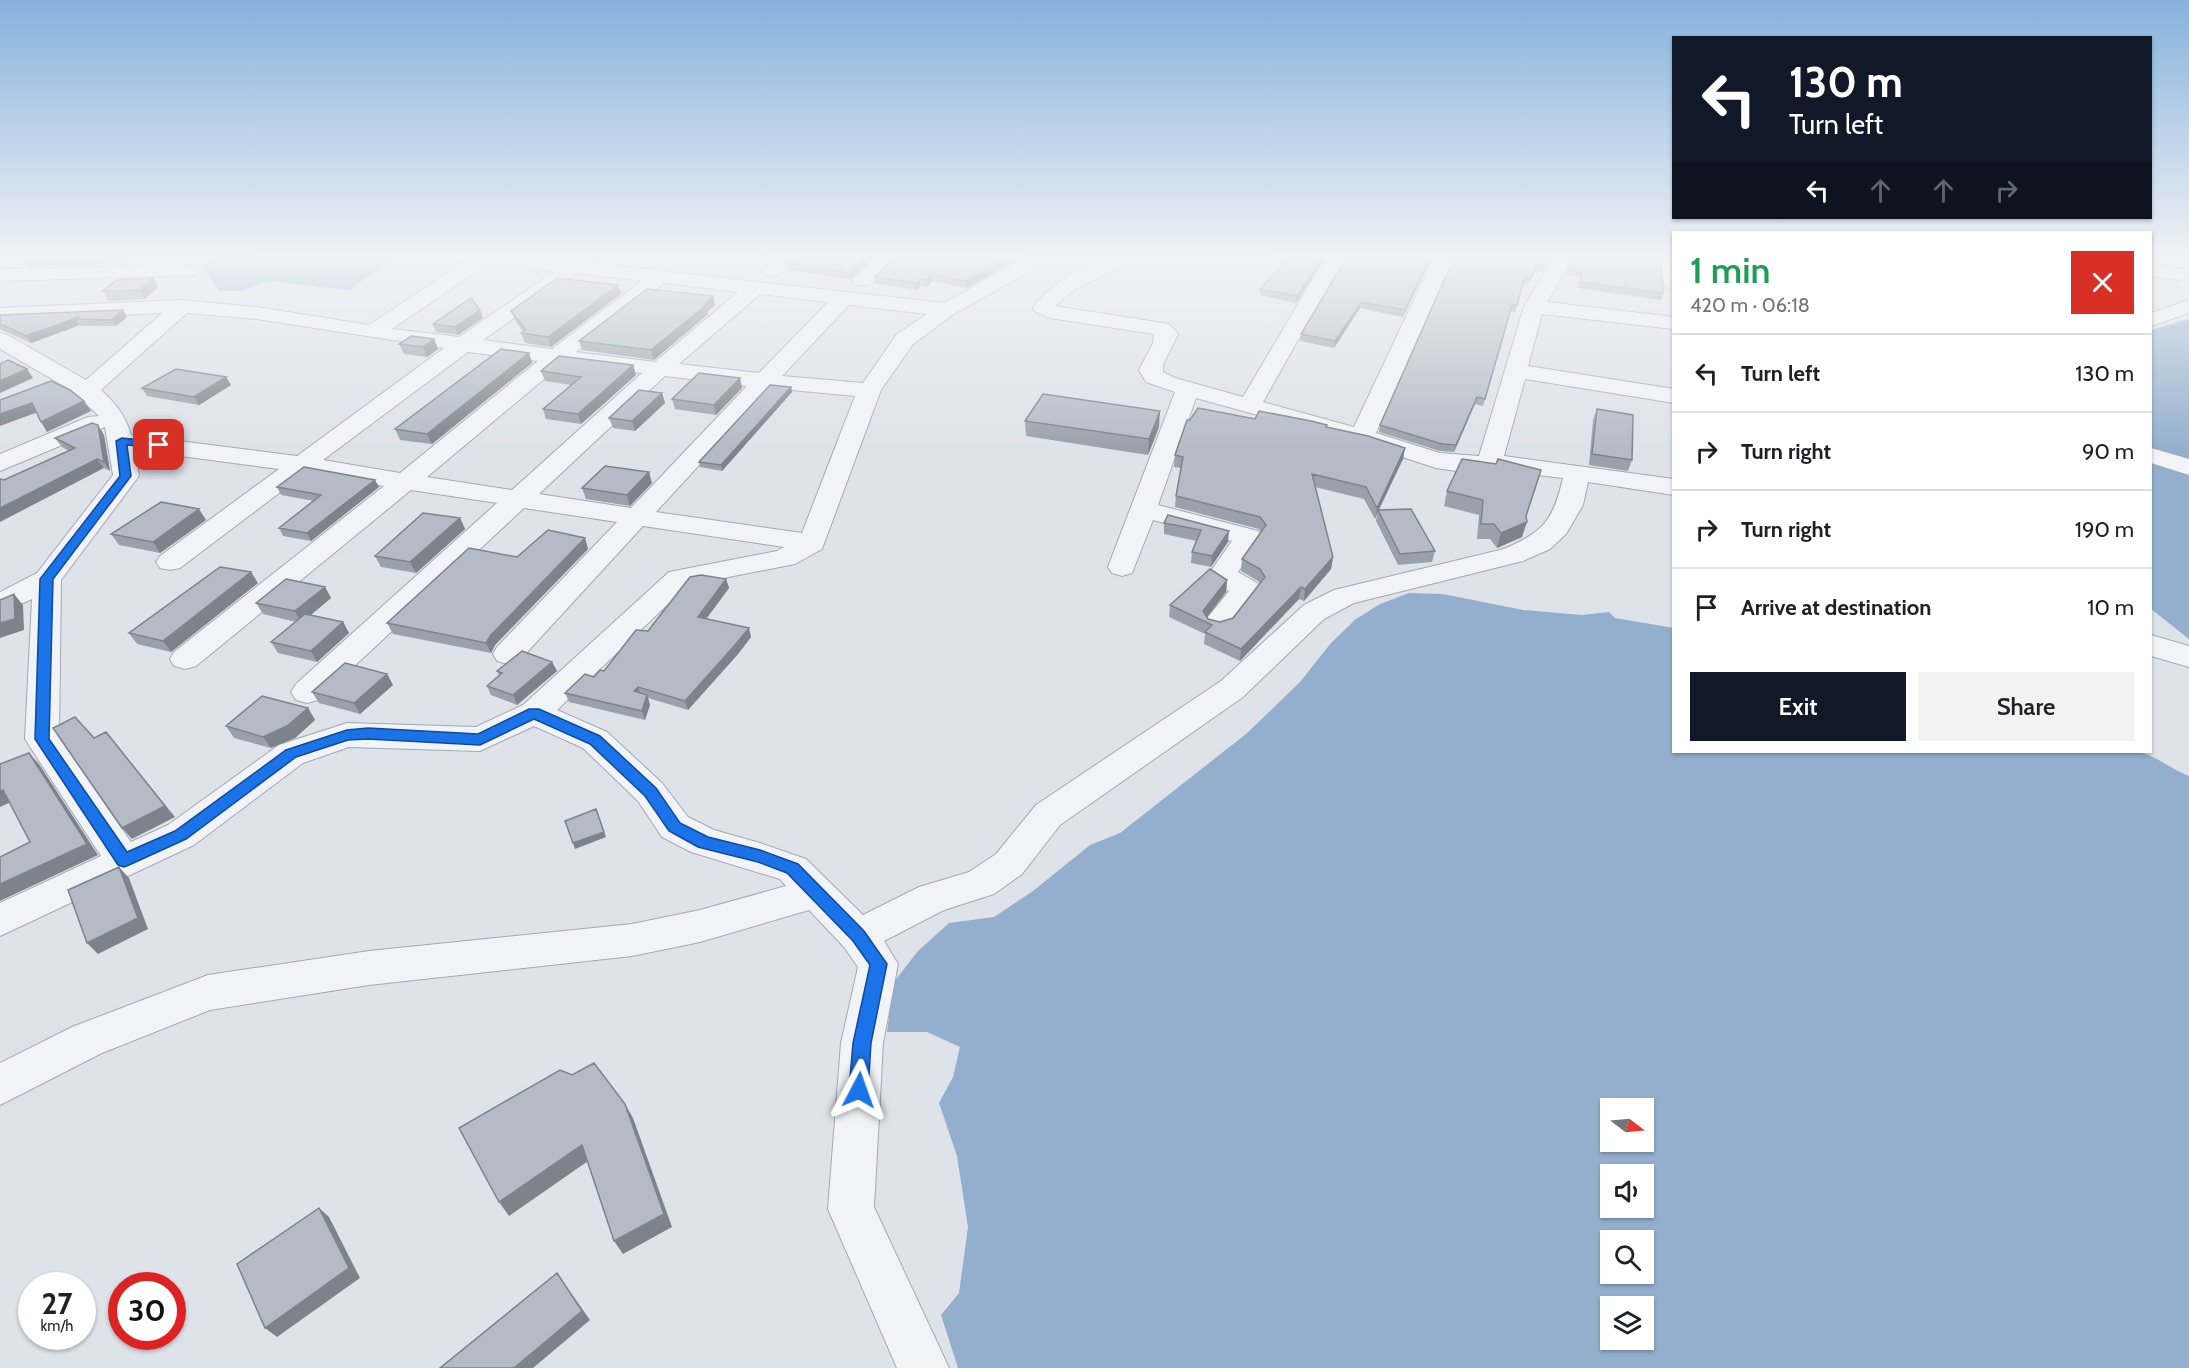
<!DOCTYPE html>
<meta charset="utf-8">
<style>
:root{--surface:#fff;--page:#f2f2f2;--text:#202124;--muted:#757577;--line:#e0e0e0;--accent:#111827}
body{margin:0;font-family:Cabin,sans-serif;background:var(--page);color:var(--text);height:100vh;display:flex;flex-direction:column;font-size:22px;white-space:nowrap}
*{box-sizing:border-box;margin:0}
p{font-size:20px;color:var(--muted)}
.icon{flex:none;width:33px;height:33px;fill:none;stroke:currentColor;stroke-width:2;stroke-linecap:round;stroke-linejoin:round}
.map{position:relative;flex:1;overflow:hidden}
.sheet{position:absolute;left:1672px;top:231px;width:480px;height:522px;display:flex;flex-direction:column;background:var(--surface);border-radius:0px;box-shadow:0 2px 4px #0004}
.sheet>*{flex:none}
.banner{position:absolute;left:1672px;top:36px;width:480px;height:183px;border-radius:0px;box-shadow:0 2px 4px #0004;background:#111827;color:#fff;overflow:hidden}
.needle{width:39px;rotate:106deg}
.fabs{position:absolute;left:1600px;top:1098px;display:grid;gap:12px}
.fabs a{display:grid;place-items:center;width:54px;height:54px;border-radius:0px;background:var(--surface);box-shadow:0 2px 4px #0004;font-size:30px}
.speed{position:absolute;left:18px;top:1272px;display:flex;gap:12px;font-size:30px;font-weight:700;text-align:center}
.speed>*{display:grid;place-content:center;width:78px;height:78px;border-radius:50%;background:var(--surface);box-shadow:0 2px 4px #0004;line-height:1}
.speed small{font-size:15px;font-weight:400}
.speed .limit{border:9px solid #d22;background:#fff;color:#111}
.pin{position:absolute;display:grid;place-items:center;width:51px;height:51px;color:#fff;margin:-26px;border-radius:12px;box-shadow:0 3px 9px #0006}
.me{position:absolute;width:66px;margin:-33px;rotate:4deg;stroke-linejoin:round;filter:drop-shadow(0 0 4px #0008)}
.turn{display:flex;align-items:center;gap:21px;height:126px;padding:0 18px;font-size:27px}
.turn .icon{width:78px;height:78px;stroke-width:2.5}
.turn b{display:block;font-size:42px;line-height:51px}
.lanes{display:flex;align-items:center;height:57px;padding:0 18px;background:#0003;justify-content:center;gap:30px;direction:ltr}
.lanes .off{opacity:.35}
.round{display:grid;place-items:center;flex:none;width:63px;height:63px;border-radius:0px;background:var(--page)}
.headline{display:flex;align-items:center;justify-content:space-between;height:102px;padding:0 18px}
h1{font-size:36px;font-weight:600;line-height:45px;color:#1e9e55}
.button{display:flex;gap:12px;margin-top:auto;padding:12px 18px}
.button a{flex:1;height:69px;border-radius:0px;background:var(--accent);color:#fff;font-size:24px;font-weight:600;line-height:69px;text-align:center}
.button a+a{background:var(--page);color:var(--text)}
ul{padding:0;list-style:none}
li{display:flex;align-items:center;gap:18px;height:78px;padding:0 18px;border-top:2px solid var(--line)}
li div{flex:1}
li b{display:block;font-size:22px}
li em{font-style:normal}
.map>svg:first-child{display:block}
</style>
<div class="map">
<svg width="2189" height="1368" viewBox="0 0 2189 1368">
<rect width="100%" height="100%" fill="#dee2e9"/>
<path fill="#94afcd" fill-rule="evenodd" d="M213,257H398L349,290L268,281L243,291H219L203,267Z
M2189,319V639L2151,609V330Z
M1409,593L1443,594L1523,610L1582,615L1609,612L1615,618L1674,628V752H2138C2157,756 2171,769 2189,776V1368H958L941,1315L959,1293L968,1227L957,1156L939,1103L953,1077L960,1047L927,1032H887L894,982L918,951L949,923L994,917L1033,891L1090,845L1120,833L1246,734L1300,682L1331,643L1356,619L1380,604ZM1611,1108H1644V1142H1611ZM1611,1174H1644V1208H1611ZM1611,1240H1644V1274H1611ZM1611,1306H1644V1340H1611Z"/>
<g fill="none" stroke-linecap="round" stroke-linejoin="round">
<g stroke="#a3a9b3" stroke-width="2">
<path id="minor" d="M472,257H540L569,261L574,257H597L591,263L944,303L1027,257H1052L1049,261L954,314L913,344L881,390L822,549L795,564L688,585L557,710L607,732L662,783L688,817L714,830L760,843L806,859L863,915L919,887L969,872L996,854L1036,805L1221,681L1304,605L1334,590L1504,549C1544,531 1553,521 1563,478L1503,471L1463,472L1436,468L1369,446L1196,398L1158,505L1258,531L1262,537L1238,572L1257,583L1261,589L1230,629L1219,632L1208,629L1204,622L1229,591L1212,581L1208,575L1232,541L1153,520L1132,573L1122,576L1112,573L1108,567L1175,392L1146,382L1139,370L1153,343L1154,334L1050,318L1036,312L1033,308C1046,288 1087,260 1112,257C1119,256 1128,257 1136,257L1133,261L1075,289L1055,306L1169,324L1178,334L1163,365V372L1175,378L1243,397L1317,272L1329,257H1349L1333,278L1263,402L1354,427L1428,270L1438,257H1459L1447,272L1376,433L1440,453L1479,456L1524,307L1554,257H1574L1547,302L1674,317V329L1542,314L1528,366L1674,389V403L1525,379L1504,456L1674,479V495L1588,482L1583,505L1566,534L1550,549L1523,561L1354,603L1324,619L1243,697L1060,825L1022,874L994,894L944,910L884,941L898,964L883,1043L874,1207L949,1368H897L828,1209L841,1043L858,967L844,947L809,910L700,942L632,956L369,985L210,1010L102,1053L0,1105V1063L72,1027L208,975L369,951L632,924L700,910L786,886L780,879L691,852L662,837L638,801L583,748L534,726L480,751L349,747L303,763L194,845L0,936V903L101,856L25,739L32,599L0,613V592L37,573L113,475L105,427L0,471V454L88,417L99,416L71,390L0,349V333L8,335L86,380L162,313L0,320V308L182,300L257,307L369,325ZM489,263L555,271L459,337L392,329ZM577,273L642,281L552,349L483,340ZM664,283L738,292L655,362L576,352ZM760,294L828,302L759,373L679,364ZM849,305L927,314L897,334L863,383L782,376ZM187,313L257,319L444,348L297,456L131,435C126,416 115,403 101,390ZM468,352L538,361L400,473L323,460ZM562,364L642,373L512,490L427,477ZM665,376L747,386L631,508L539,494ZM770,388L855,396L802,533L656,512ZM135,450L279,469L160,556L156,562L160,568L170,570L180,568L307,472L384,486L174,652L170,659L174,666L185,669L196,666L411,490L497,503L296,684L291,692L296,700L307,703L318,700L524,508L617,522L497,647L493,654L497,661L508,664L519,661L643,526L784,547L777,551L669,572L523,705L476,727L347,723L279,745L168,825L131,842L59,738L61,580L139,476Z
M776,257H798L779,275H765L762,271Z
M879,257H901L869,285H855L852,281L855,277Z
M1660,257H1674V290L1667,288L1664,284Z
M2151,264L2186,270L2189,274L2186,278L2179,280L2151,276Z
M189,265L196,267L199,271L196,275L0,281V269Z
M2189,300V313L2151,326V313Z
M2151,448L2189,459V475L2151,463Z
M2151,635L2189,646V667L2151,656Z"/>
</g>
<use href="#minor" fill="#f1f3f7" fill-rule="evenodd"/>
</g>
<path fill="#9ba1aa" d="M19,257H135L86,265L29,266Z
M793,257H875L850,279L788,270L787,263Z
M896,257H1020L1015,261L967,288L932,281L927,287L920,286L917,290L874,283V277Z
M1326,257L1296,303L1260,295V289Z
M1347,257H1435L1426,269L1403,317L1360,308L1334,348L1300,341L1301,334Z
M1458,257H1551L1542,272L1536,271L1528,284L1524,283L1515,312L1510,311L1483,406L1475,404L1454,452L1440,451L1379,432L1380,425Z
M1573,257L1663,293L1661,300L1578,288L1581,277L1566,275L1568,269Z
M618,285L621,294L551,347L525,343L521,333L523,332L515,320L511,311Z
M158,287L145,299L109,301L103,291Z
M715,305L707,312L708,314L654,360L582,350L579,341Z
M123,310L127,317L116,326H80V325L31,343L0,329V315Z
M483,318L458,335L436,332L433,324Z
M434,339L438,349L427,357L404,354L399,344Z
M529,353L532,363L432,444L400,440L395,429Z
M633,365L636,375L581,424L546,419L543,409L571,385L545,381L541,371Z
M226,377L231,385L199,405L147,396L142,388Z
M740,378L742,388L716,415L675,409L672,399Z
M791,387L792,392L722,471L700,467L699,462Z
M662,393L665,403L635,431L613,428L609,418Z
M1597,409L1632,460L1628,471L1589,465L1593,420Z
M1255,419L1326,427L1405,448L1403,459L1379,510L1435,551L1432,562L1398,565L1376,521L1377,514L1375,519L1364,499L1315,487L1333,557L1331,569L1304,601L1299,599L1240,661L1204,644L1205,634L1169,617L1170,605L1227,580L1226,592L1207,617L1208,619L1220,622L1233,618L1260,584L1258,581L1241,571L1242,559L1261,532L1259,529L1175,507L1176,496L1181,468L1174,467L1175,455Z
M1025,421L1159,427L1148,455L1026,436Z
M104,435L110,471L104,468L4,480L69,451L62,447L55,438Z
M652,483L630,506L586,499L582,488Z
M1537,484L1526,517L1522,537L1497,548L1490,539H1477L1479,515L1444,506L1447,491Z
M277,487H379L311,541L283,536L279,528L314,501L281,495Z
M1168,515L1228,542L1211,567L1191,563L1192,552L1197,541L1164,534V523Z
M460,518L465,529L416,573L381,567L375,556Z
M206,520L160,553L119,545L111,534Z
M585,538L588,549L495,645L491,653L393,634L387,623Z
M726,579L729,588L706,619L751,637L738,654L688,710L648,698L650,705L645,720L569,702L565,693L604,671L648,631Z
M258,583L171,652L137,644L129,633Z
M325,587L331,598L311,615L343,622L349,633L317,662L278,653L271,642L296,622L263,614L256,603Z
M552,662L557,671L517,705L491,695L487,686L499,675L497,671Z
M387,674L393,685L360,714L319,703L312,692Z
M308,708L315,720L295,738L271,748L234,738L226,726Z"/>
<path fill="#7e838b" d="M103,257H135L86,265L84,260Z
M867,257H875L850,279L849,273Z
M1010,257H1020L1015,261L967,288L966,281Z
M1323,257H1326L1296,303L1297,296Z
M1431,257H1435L1426,269L1403,317L1405,310L1427,263Z
M1549,257H1551L1542,272L1544,266Z
M1537,265L1536,271L1528,284L1530,278Z
M932,275V281L927,287L926,280Z
M153,278L158,287L145,299L140,290Z
M920,279V286L917,290L916,283Z
M618,285L621,294L551,347L548,337Z
M713,296L715,305L707,312L708,314L654,360L651,350Z
M1361,302L1360,308L1334,348L1335,341Z
M123,310L127,317L116,326L112,320Z
M480,310L483,318L458,335L455,327Z
M79,317L76,319L80,325L31,343L26,336Z
M434,339L438,349L427,357L423,347Z
M529,353L532,363L432,444L427,434Z
M633,365L636,375L581,424L578,414Z
M27,369L33,378L0,393V381Z
M226,377L231,385L199,405L194,397Z
M740,378L742,388L716,415L714,405Z
M791,387L792,392L722,471L721,465Z
M662,393L665,403L635,431L632,421Z
M1477,397L1475,404L1454,452L1456,445Z
M84,401L91,411L47,432L41,422Z
M32,403L38,412L0,426V414Z
M1160,411L1159,427L1148,455L1149,439Z
M98,425L104,435L110,471L104,462Z
M1405,448L1403,459L1378,511V510L1375,519L1377,508Z
M97,459L104,468L0,522V508Z
M1541,470L1524,523L1527,522L1522,537L1497,548L1501,533Z
M649,472L652,483L630,506L627,495Z
M375,480L379,487L311,541L307,533Z
M199,509L206,520L160,553L153,542Z
M460,518L465,529L416,573L410,562Z
M1229,531L1228,542L1211,567L1212,556Z
M585,538L588,549L495,645L491,653L486,643L491,635Z
M1333,557L1331,569L1304,601L1305,589Z
M251,572L258,583L171,652L163,641Z
M726,579L729,588L701,626L698,617Z
M1227,580L1226,592L1204,621L1203,611Z
M325,587L331,598L301,623L295,611Z
M1301,587L1299,599L1240,661L1241,649Z
M14,594L23,605L24,630L0,638V623Z
M343,622L349,633L317,662L311,651Z
M749,628L751,637L738,654L688,710L685,701Z
M552,662L557,671L517,705L513,695Z
M387,674L393,685L360,714L354,703Z
M638,687L641,696L634,691Z
M647,695L650,705L645,720L642,711Z
M308,708L315,720L295,738L271,748L263,737Z
M106,732L175,817L132,839L122,828Z
M29,753L39,764L98,855L0,901V884L87,844Z
M3,790L13,801L0,807V791Z
M596,809L606,837L575,849L573,843Z
M119,867L129,878L148,929L98,954L87,943Z
M625,1104L633,1118L672,1227L623,1254L614,1241Z
M582,1145L591,1159L509,1216L499,1202Z
M319,1208L329,1217L360,1278L277,1337L265,1328Z
M557,1273L564,1283L590,1320L533,1368H514Z"/>
<path fill="#b4bbc6" stroke="#7e838b" stroke-width="1.5" d="M21,257H103L84,260L26,261Z
M793,257H867L849,273L787,263Z
M896,257H1010L966,281L932,275L926,280L920,279L916,283L874,277Z
M1290,257H1323L1297,296L1260,289Z
M1347,257H1431L1427,263L1405,310L1361,302L1335,341L1301,334Z
M1458,257H1549L1544,266L1537,265L1530,278L1525,277L1517,305H1512L1485,399L1477,397L1456,445L1442,444L1380,425L1450,267Z
M1573,257H1660L1663,293L1580,282L1582,271L1568,269Z
M153,278L140,290L103,291L117,280Z
M557,278L618,285L548,337L521,333L526,330L511,311Z
M647,289L713,296L704,305H706L651,350L579,341Z
M471,298L480,310L455,327L433,324Z
M123,310L112,320L76,319L79,317L26,336L0,324V315Z
M411,336L434,339L423,347L399,344Z
M501,349L529,353L427,434L395,429Z
M559,356L633,365L578,414L543,409L581,377L541,371Z
M8,360L27,369L0,381V364Z
M176,369L226,377L194,397L142,388Z
M699,373L740,378L714,405L672,399Z
M51,381L70,390L84,401L41,422L32,403L0,414V400Z
M770,385L791,387L721,465L699,462Z
M639,390L662,393L632,421L609,418Z
M1043,394L1160,411L1149,439L1025,421Z
M1198,408L1255,419L1259,411L1311,421L1327,425L1326,427L1368,436L1405,448L1377,508L1366,487L1312,474L1333,557L1305,589L1301,587L1241,649L1205,632L1212,625L1170,605L1210,569L1227,580L1203,611L1208,619L1220,622L1233,618L1265,577L1260,569L1242,559L1266,525L1260,517L1176,496L1183,457L1175,455L1187,420H1190Z
M1597,409L1633,415L1632,460L1592,454Z
M92,423L98,425L104,462L97,459L0,508V479L4,480L75,448L55,438Z
M1462,459L1496,464L1498,459L1541,470L1526,516L1527,522L1501,533L1494,524H1481L1483,500L1447,491Z
M605,466L649,472L627,495L582,488Z
M304,467L375,480L307,533L279,528L321,495L277,487Z
M161,502L199,509L153,542L111,534Z
M1411,509L1435,551L1400,554L1378,510Z
M423,513L460,518L410,562L375,556Z
M1168,515L1229,531L1212,556L1192,552L1201,530L1164,523Z
M548,530L585,538L491,635L486,643L387,623L469,548L517,557Z
M220,567L251,572L163,641L129,633Z
M701,575L726,579L698,617L749,628L735,645L685,701L638,687L634,691L647,695L642,711L565,693L585,674L594,677L600,670L604,671L636,630L648,631L690,577Z
M286,579L325,587L295,611L256,603Z
M14,594L15,619L0,623V600Z
M305,614L343,622L311,651L271,642Z
M522,651L552,662L513,695L487,686L502,673L497,671Z
M345,663L387,674L354,703L312,692Z
M262,696L308,708L287,726L263,737L226,726Z
M75,717L94,738L106,732L165,806L122,828L53,728Z
M29,753L87,844L0,884V857L30,842L3,790L0,791V764Z
M596,809L604,832L573,843L565,821Z
M119,867L138,918L87,943L68,890Z
M594,1063L625,1104L664,1214L614,1241L582,1145L499,1202L459,1128L560,1070L572,1075Z
M319,1208L349,1268L265,1328L237,1264Z
M557,1273L582,1311L514,1368H440Z"/>
<linearGradient id="sky" x2="0" y2="1"><stop stop-color="#86b2dd"/><stop offset="0.57" stop-color="#f0f2f5"/><stop offset="1" stop-color="#f0f2f5" stop-opacity="0"/></linearGradient>
<rect width="2189" height="449" fill="url(#sky)"/>
<path fill="#1a73e8" stroke="#114b97" stroke-width="1.5" d="M122,438L159,442L164,445L159,448L127,445L131,476L53,579L49,739L127,852L175,831L286,750L347,730L368,728L478,734L529,709H539L600,736L656,788L680,823L708,837L760,850L798,864L864,931L887,964L871,1043L868,1090L865,1097L859,1099L852,1097L849,1090L853,1043L870,965L853,941L787,873L758,862L698,847L669,831L645,796L590,744L534,719L480,745L368,739L348,740L296,757L186,839L129,865L124,867L118,865L35,739L40,579L120,476L116,441Z"/>
</svg>
<div class="fabs">
<a><svg class="needle" viewBox="-14 -14 28 28"><path d="M0-13l5 13h-10z" fill="#e53935"/><path d="M0 13l5-13h-10z" fill="#757577"/></svg></a>
<a><svg class="icon" aria-label="sound" viewBox="0 0 24 24"><path d="M4 9h4l5-4v14l-5-4H4zM17 9q2 3 0 6"/></svg></a>
<a><svg class="icon" aria-label="search" viewBox="0 0 24 24"><circle cx="10" cy="10" r="6"/><path d="M15 15l6 6"/></svg></a>
<a><svg class="icon" aria-label="layers" viewBox="0 0 24 24"><path d="M12 4l9 5-9 5-9-5zM3 14l9 5 9-5"/></svg></a>
</div>
<div class="speed"><div>27<small>km/h</small></div><div class="limit">30</div></div>
<div class="pin" style="left:159px;top:445px;background:#d93025"><svg class="icon" aria-label="arrive" viewBox="0 0 24 24"><path d="M6 21V4h12l-3 4 3 4H6"/></svg></div>
<svg class="me" style="left:859px;top:1090px" viewBox="-20 -20 40 40"><path d="M0-17L14 15 0 8-14 15z" fill="#1a73e8" stroke="#fff" stroke-width="4"/></svg>
<div class="banner">
<div class="turn"><svg class="icon" aria-label="left" viewBox="0 0 24 24"><path d="M17 20v-9H6M10 6l-5 5 5 5"/></svg><div><b>130 m</b>Turn left</div></div>
<div class="lanes"><svg class="icon" aria-label="left" viewBox="0 0 24 24"><path d="M17 20v-9H6M10 6l-5 5 5 5"/></svg><svg class="icon off" aria-label="ahead" viewBox="0 0 24 24"><path d="M12 20V5M6 11l6-6 6 6"/></svg><svg class="icon off" aria-label="ahead" viewBox="0 0 24 24"><path d="M12 20V5M6 11l6-6 6 6"/></svg><svg class="icon off" aria-label="right" viewBox="0 0 24 24"><path d="M7 20v-9h11M14 6l5 5-5 5"/></svg></div>
</div>
<section class="sheet">
<div class="headline"><div><h1>1 min</h1><p>420 m · 06:18</p></div><a class="round" style="background:#d93025;color:#fff"><svg class="icon" aria-label="close" viewBox="0 0 24 24"><path d="M6 6l12 12M18 6L6 18"/></svg></a></div>
<ul>
<li><svg class="icon" aria-label="left" viewBox="0 0 24 24"><path d="M17 20v-9H6M10 6l-5 5 5 5"/></svg><div><b>Turn left</b></div><em>130 m</em></li>
<li><svg class="icon" aria-label="right" viewBox="0 0 24 24"><path d="M7 20v-9h11M14 6l5 5-5 5"/></svg><div><b>Turn right</b></div><em>90 m</em></li>
<li><svg class="icon" aria-label="right" viewBox="0 0 24 24"><path d="M7 20v-9h11M14 6l5 5-5 5"/></svg><div><b>Turn right</b></div><em>190 m</em></li>
<li><svg class="icon" aria-label="arrive" viewBox="0 0 24 24"><path d="M6 21V4h12l-3 4 3 4H6"/></svg><div><b>Arrive at destination</b></div><em>10 m</em></li>
</ul>
<div class="button"><a>Exit</a><a>Share</a></div>
</section>
</div>
